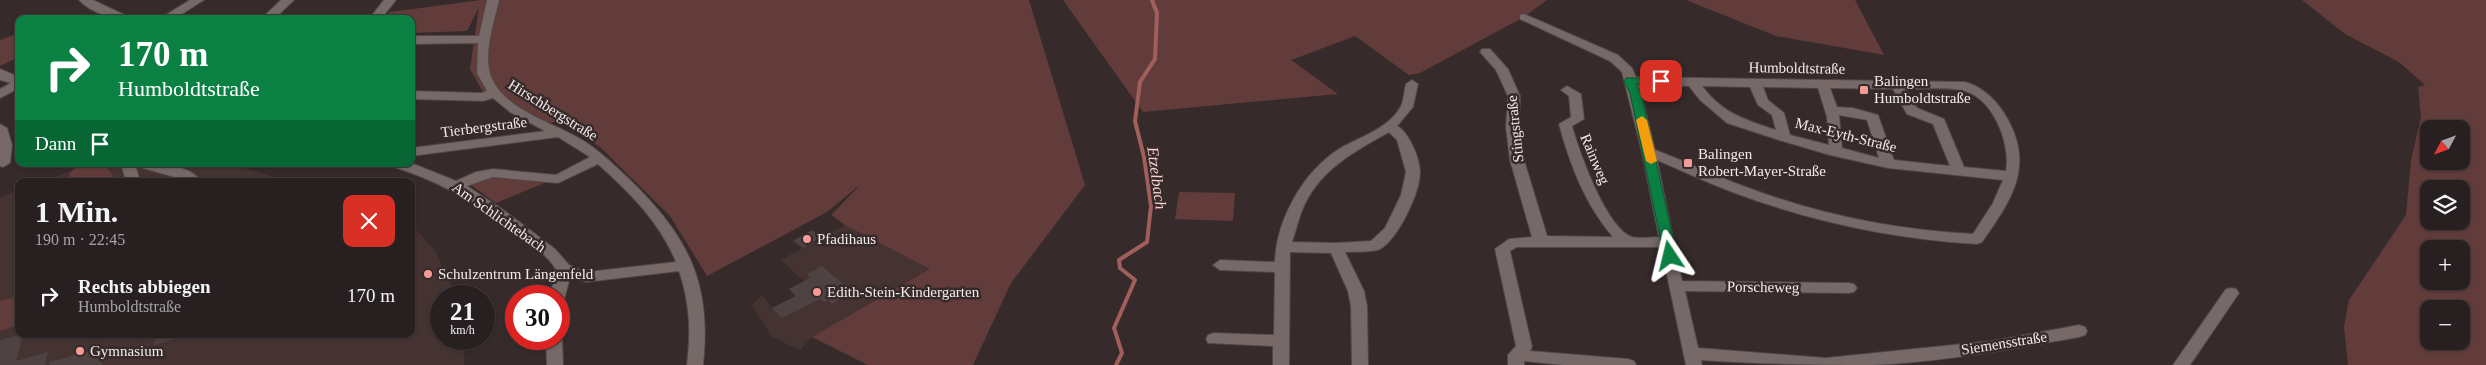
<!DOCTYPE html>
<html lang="de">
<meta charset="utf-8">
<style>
:root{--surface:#282020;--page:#342d2d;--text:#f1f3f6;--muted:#a5a3a5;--line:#443e3e}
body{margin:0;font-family:Georgia,serif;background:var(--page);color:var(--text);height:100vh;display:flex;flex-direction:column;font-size:19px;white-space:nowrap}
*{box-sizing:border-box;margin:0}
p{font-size:16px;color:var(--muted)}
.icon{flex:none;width:28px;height:28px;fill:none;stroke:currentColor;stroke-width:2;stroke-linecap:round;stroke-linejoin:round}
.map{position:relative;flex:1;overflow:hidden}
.side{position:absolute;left:15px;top:178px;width:400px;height:160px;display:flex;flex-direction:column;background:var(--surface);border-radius:10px;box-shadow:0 1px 4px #0004,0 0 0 1px var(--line)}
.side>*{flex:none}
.guide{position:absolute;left:15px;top:15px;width:400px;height:152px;border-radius:10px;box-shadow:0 1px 4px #0004,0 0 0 1px var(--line);background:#0b8043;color:#fff;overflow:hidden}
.needle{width:32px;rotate:229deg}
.fabs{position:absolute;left:2420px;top:120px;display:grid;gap:10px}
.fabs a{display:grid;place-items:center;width:50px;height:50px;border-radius:10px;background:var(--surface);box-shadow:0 1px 4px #0004,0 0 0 1px var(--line);font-size:25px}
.speed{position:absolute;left:430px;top:285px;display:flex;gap:10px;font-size:25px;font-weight:700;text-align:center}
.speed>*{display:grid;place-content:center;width:65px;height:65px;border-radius:50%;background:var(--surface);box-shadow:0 1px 4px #0004,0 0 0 1px var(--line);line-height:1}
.speed small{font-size:12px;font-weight:400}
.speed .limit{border:8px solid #d22;background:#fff;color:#111}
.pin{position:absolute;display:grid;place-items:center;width:42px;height:42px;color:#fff;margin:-21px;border-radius:10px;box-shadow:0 2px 8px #0006}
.me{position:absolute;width:55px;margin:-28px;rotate:350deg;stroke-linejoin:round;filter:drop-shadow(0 0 4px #0008)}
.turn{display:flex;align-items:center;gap:18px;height:105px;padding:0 20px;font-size:22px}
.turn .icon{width:65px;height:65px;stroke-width:2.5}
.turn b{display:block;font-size:35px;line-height:42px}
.then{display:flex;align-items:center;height:48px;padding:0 20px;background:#0003;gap:10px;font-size:19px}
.round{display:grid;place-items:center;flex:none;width:52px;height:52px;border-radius:10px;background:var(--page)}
.summary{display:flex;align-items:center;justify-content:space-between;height:85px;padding:0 20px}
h1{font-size:30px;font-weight:700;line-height:38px}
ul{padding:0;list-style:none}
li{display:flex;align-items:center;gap:15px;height:65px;padding:0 20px}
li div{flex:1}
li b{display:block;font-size:19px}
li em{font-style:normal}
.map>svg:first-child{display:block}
</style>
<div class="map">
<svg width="2486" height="365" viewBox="0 0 2486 365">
<rect width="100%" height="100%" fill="#362b2a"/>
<path fill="#453332" d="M91,164H231L286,181H43Z
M19,190V334H411V224L436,252L455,296H441V339H464V365H0V197Z
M845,225L931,269L812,337L800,350L772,337L752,305L762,295L772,308L795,296L789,289L804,281L781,260Z"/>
<path fill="#623c3a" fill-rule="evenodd" d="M481,0H1029L1085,185L1011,283L973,365H868L812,337L930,269L845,225L831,215L861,184L827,212L707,276L670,216L600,147L563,122L534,123L483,92L470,69L479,7L467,31L411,33V19H384L390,12Z
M1063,0H1547L1524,17L1420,73L1409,75L1355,36L1291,60L1338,94L1143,112Z
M1686,0H1855L1884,55L1776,36Z
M2302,0H2486V365H2348L2344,326L2349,300L2406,215L2411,160L2421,117L2418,87L2425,85L2399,62L2345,34ZM2429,129H2461V161H2429ZM2429,189H2461V221H2429ZM2429,249H2461V281H2429ZM2429,309H2461V341H2429Z
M19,33V57L0,66V40Z
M80,164H104L117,181H73L76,177L70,178L69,173Z
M491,176L549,181L496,203L471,185L473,181Z
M1179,192L1235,193L1233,221L1175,219Z
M19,296V325L0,331V301Z"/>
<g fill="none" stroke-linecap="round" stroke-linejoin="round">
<path stroke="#a15f5c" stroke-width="4" d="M1116,365L1122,353L1114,328L1135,280L1120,268L1119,260L1147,242L1151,206L1144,157L1135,121L1140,82L1155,59L1157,13L1152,0"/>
</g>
<path fill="#4e4242" d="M812,230L821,237L803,248L793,241Z
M822,266L849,289L839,294L843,297L832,304L828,300L824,302L820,299L782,318L772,308L796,296L789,289L810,278L807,274Z
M23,334L16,361L48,352L45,365H0V340Z
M160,334H186V336L154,345L156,335Z
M106,347L102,365H50L49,362Z"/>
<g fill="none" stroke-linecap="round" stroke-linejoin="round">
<g stroke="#504746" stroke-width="2">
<path id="minor" d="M79,0H93L133,19C114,19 92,14 79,0Z
M190,0H204L174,19H159Z
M281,0H294L274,19H261Z
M384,0H396L381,19H369Z
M487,0H499C494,24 481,58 493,81C508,110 550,122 577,137C597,148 613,164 630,180C688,236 712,283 703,365H687C691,332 690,303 679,271L586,282L570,277L564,300L559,301V296H551L555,268C547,255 533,246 521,237C482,206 442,182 394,167L392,164L411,163L456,181L476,172L493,169L556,175L590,157L558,137L411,156V148L545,131L510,112L493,98L483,101L411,99V91L482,93L487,91L477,73L478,43L411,44V36H479ZM598,164C630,193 659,221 676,262L587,272L569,265L555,249L502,209L467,186L493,177L558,183Z
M1524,14L1618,55L1632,68L1636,77L1965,82C1981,86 1995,99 2004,113C2036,164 2013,198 1982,242L1977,244C1894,239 1813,222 1735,193C1708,183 1683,171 1657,160L1682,281L1849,283L1854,284L1857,288L1854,292L1849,293L1685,291L1698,348L1826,358L1992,341L2079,325L2085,327L2087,331L2085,335L2079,337C2011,349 1941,362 1872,365C1815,365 1758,364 1701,360L1702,365H1686L1661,247H1517L1510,251L1532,347L1530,351L1628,359L1634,361L1636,365H1563L1524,361V365H1508V355L1516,346L1495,249L1509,239L1532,237L1510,160L1506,127L1508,96L1496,70L1480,52L1482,49H1490L1508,69L1520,96V127L1524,160L1547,236L1613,237C1585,204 1570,165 1559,124L1571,117L1569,96L1561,90L1567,86L1581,94L1584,119L1572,126C1579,151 1606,228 1632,237C1639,239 1651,237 1659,237L1642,152L1622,72L1610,61L1520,19V15ZM1639,85L1689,86L1700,100L1727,123L1779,140L1830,155L1888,168L2003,180L1993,203L1973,234C1894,230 1817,214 1743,186C1713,175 1685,161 1655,150ZM1702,86L1750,87L1758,105L1772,115L1776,130C1745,120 1722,113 1702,86ZM1763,87L1818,88L1827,117L1829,145L1790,135L1784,113L1768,100ZM1830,88L1893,89L1907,114L1933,124L1950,166L1894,160L1878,115L1853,108L1837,107ZM1906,89C1924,89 1943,87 1960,90C1993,95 2011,144 2006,171L1964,167L1944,119L1917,108ZM1839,115L1867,120L1879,158L1842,148Z
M0,69L19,77V88L0,98V89L11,83L0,80Z
M1412,80L1418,84L1413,107L1397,126C1409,132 1420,159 1420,172C1420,193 1398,239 1380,249C1371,253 1355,251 1345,252L1364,291L1367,306L1368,365H1352L1351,306L1348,291L1331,253L1290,252L1289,365H1273V346L1208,343L1206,339L1208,335L1214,333L1274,335L1275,272L1220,270L1213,265L1220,260L1275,262C1276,220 1303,172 1339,149C1359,137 1389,129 1401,106C1404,100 1404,91 1406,84ZM1389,132L1397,140L1406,172L1401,195L1385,228L1371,241L1336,243L1292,242C1297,228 1300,211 1308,198C1326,166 1359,149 1389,132Z
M0,124L7,128L12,145L10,163L3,167L0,166Z
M121,164H135L140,181H126Z
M136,164C156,163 188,163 201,181C185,182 156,171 138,167Z
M2231,288L2236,289L2239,293L2190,365H2173L2226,289Z
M559,335L562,339L563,365H547L546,339H559Z"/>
</g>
<use href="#minor" fill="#766968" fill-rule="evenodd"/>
</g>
<path fill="#0b8043" stroke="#07532c" d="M1626,78H1661L1666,81L1661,84H1636L1641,93L1677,256L1670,260L1664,256L1630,93L1624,81Z"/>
<path fill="#f59e0b" d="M1642,116L1647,120L1657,161L1651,164L1646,161L1636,120Z"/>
<g fill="#f59b97" stroke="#362b2a" stroke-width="2">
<rect x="1859" y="85" width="10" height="10" rx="2.5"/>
<rect x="1683" y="158" width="10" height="10" rx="2.5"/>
<circle cx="807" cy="239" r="5"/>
<circle cx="428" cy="274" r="5"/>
<circle cx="817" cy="292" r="5"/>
<circle cx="80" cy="351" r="5"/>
</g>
<g text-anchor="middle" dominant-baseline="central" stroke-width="5" stroke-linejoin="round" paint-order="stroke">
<g font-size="15" fill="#f3ebeb" stroke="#362b2a">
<text transform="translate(1797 68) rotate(1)">Humboldtstraße</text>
<text transform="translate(553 110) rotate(32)">Hirschbergstraße</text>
<text transform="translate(484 127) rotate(-7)">Tierbergstraße</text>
<text transform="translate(1515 129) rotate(-96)">Stingstraße</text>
<text transform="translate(1846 135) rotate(14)">Max-Eyth-Straße</text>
<text transform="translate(1595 159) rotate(67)">Rainweg</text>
<text transform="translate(499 217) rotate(35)">Am Schlichtebach</text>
<text transform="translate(1763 287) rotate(1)">Porscheweg</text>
<text transform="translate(2004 343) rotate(-9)">Siemensstraße</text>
</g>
<g font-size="15" fill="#f3ebeb" stroke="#362b2a" text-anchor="start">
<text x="1874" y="81">Balingen<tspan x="1874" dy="17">Humboldtstraße</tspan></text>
<text x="1698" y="154">Balingen<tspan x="1698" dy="17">Robert-Mayer-Straße</tspan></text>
<text x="817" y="239">Pfadihaus</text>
<text x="438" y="274">Schulzentrum Längenfeld</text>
<text x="827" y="292">Edith-Stein-Kindergarten</text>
<text x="90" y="351">Gymnasium</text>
</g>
<g font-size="16" font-style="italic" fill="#fad1ce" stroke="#362b2a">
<text transform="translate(1157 178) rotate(82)">Etzelbach</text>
</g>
</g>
</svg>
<div class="fabs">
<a><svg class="needle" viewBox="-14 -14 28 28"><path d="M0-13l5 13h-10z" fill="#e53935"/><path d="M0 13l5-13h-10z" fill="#a5a3a5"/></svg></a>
<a><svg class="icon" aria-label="layers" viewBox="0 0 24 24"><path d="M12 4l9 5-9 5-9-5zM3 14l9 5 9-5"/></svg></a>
<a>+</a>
<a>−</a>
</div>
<div class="speed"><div>21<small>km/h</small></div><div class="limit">30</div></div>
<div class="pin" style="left:1661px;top:81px;background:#d93025"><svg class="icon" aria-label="arrive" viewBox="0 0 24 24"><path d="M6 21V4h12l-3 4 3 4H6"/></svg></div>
<svg class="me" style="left:1670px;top:256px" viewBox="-20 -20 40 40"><path d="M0-17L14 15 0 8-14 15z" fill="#0b8043" stroke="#fff" stroke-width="4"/></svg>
<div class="guide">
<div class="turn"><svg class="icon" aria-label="right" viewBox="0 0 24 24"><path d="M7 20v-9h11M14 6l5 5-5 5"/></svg><div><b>170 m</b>Humboldtstraße</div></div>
<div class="then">Dann<svg class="icon" aria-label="arrive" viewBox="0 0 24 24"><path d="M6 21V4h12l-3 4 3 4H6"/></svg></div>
</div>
<section class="side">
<div class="summary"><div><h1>1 Min.</h1><p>190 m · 22:45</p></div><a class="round" style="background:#d93025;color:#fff"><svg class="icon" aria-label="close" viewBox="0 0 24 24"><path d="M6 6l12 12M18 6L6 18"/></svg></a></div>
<ul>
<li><svg class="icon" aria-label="right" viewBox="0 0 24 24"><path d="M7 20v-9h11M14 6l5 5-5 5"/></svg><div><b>Rechts abbiegen</b><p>Humboldtstraße</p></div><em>170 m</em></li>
</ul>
</section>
</div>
